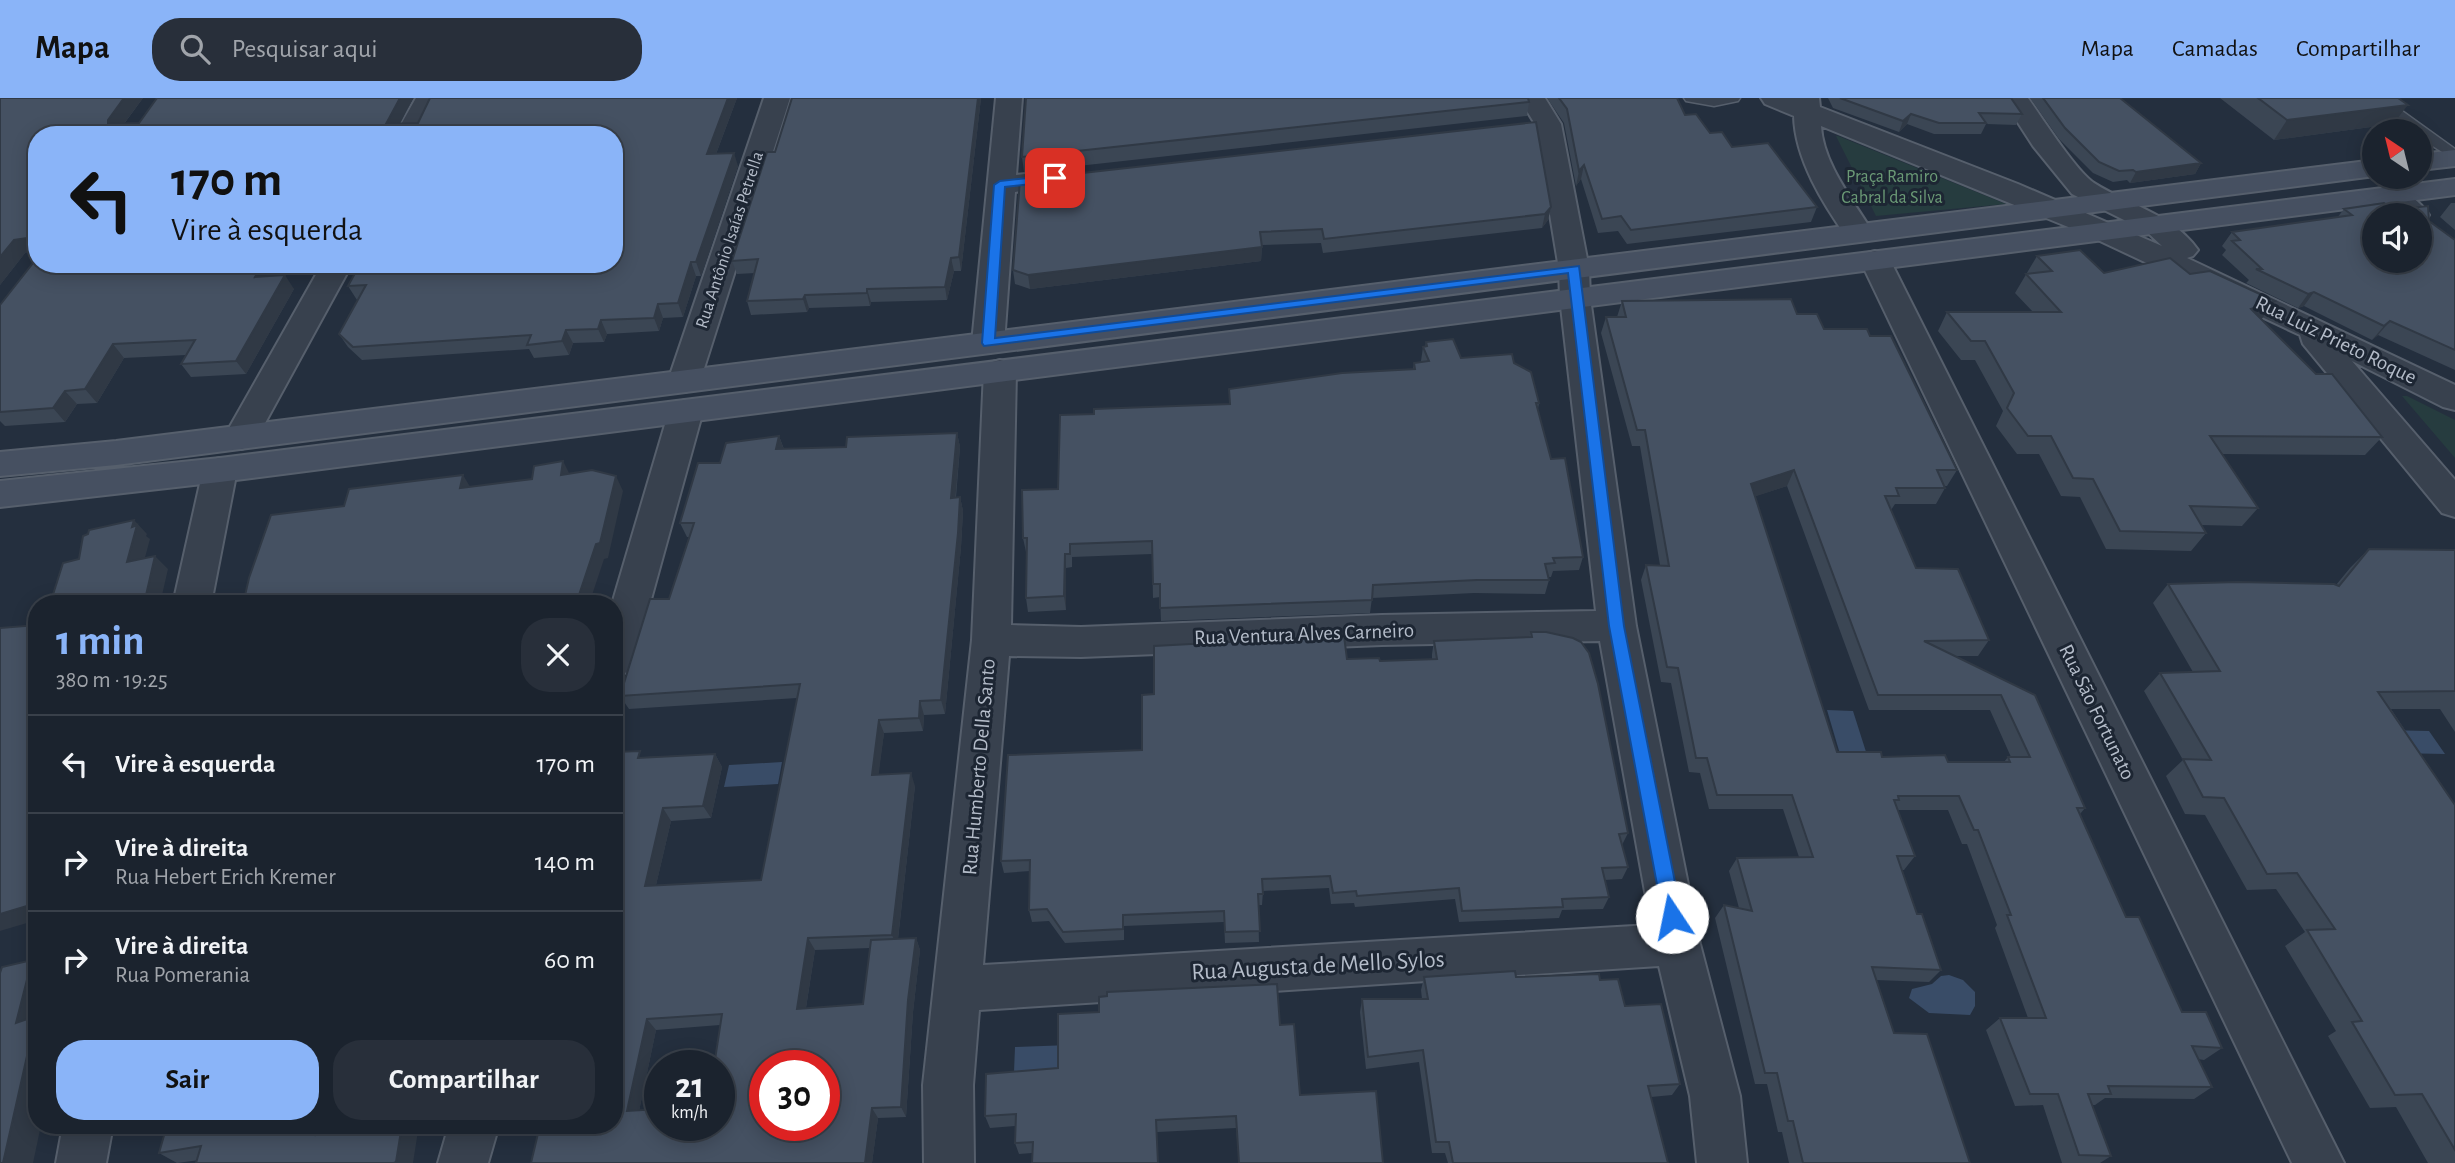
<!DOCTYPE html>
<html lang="pt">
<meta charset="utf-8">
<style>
:root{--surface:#1b232e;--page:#282f3a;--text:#f1f3f6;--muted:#a0a4aa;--line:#39404a;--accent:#8ab4f8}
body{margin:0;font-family:"Alegreya Sans",sans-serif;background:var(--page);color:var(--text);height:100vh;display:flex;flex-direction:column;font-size:26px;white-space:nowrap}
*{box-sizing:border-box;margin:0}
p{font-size:23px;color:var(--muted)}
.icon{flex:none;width:38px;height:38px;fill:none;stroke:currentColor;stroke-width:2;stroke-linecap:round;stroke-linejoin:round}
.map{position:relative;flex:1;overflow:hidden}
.drawer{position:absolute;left:28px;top:497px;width:595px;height:539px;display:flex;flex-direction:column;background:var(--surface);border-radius:28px;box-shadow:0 4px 18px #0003,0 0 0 2px var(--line)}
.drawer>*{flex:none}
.banner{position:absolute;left:28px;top:28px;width:595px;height:147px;border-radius:28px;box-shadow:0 4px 18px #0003,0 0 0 2px var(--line);background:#8ab4f8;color:#111;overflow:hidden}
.needle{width:46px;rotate:325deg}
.controls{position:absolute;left:2362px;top:21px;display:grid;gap:14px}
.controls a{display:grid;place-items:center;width:70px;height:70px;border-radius:50%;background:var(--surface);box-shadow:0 4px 18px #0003,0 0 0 2px var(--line);font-size:35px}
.speed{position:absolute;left:644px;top:952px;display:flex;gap:14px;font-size:35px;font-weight:700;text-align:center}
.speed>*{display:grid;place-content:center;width:91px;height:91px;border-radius:50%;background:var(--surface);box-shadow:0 4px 18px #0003,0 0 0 2px var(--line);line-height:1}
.speed small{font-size:18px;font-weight:400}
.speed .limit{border:10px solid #d22;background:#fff;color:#111}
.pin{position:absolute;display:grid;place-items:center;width:60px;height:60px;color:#fff;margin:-30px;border-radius:14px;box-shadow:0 4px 10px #0006}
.me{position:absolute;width:77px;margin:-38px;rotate:349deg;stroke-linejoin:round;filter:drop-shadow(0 0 5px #0008)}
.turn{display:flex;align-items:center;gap:24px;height:147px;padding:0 28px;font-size:32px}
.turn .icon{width:91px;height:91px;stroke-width:2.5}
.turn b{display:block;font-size:49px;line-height:60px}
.round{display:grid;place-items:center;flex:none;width:74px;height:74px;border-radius:28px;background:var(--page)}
.headline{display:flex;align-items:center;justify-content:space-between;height:119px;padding:0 28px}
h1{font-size:42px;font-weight:700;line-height:52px;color:var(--accent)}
.primary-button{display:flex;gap:14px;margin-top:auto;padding:14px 28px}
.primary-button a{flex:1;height:80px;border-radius:28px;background:var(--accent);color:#111;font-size:28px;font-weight:700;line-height:80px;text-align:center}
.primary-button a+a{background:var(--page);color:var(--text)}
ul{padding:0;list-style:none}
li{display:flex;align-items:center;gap:21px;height:98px;padding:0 28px;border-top:2px solid var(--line)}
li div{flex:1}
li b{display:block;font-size:26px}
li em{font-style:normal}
header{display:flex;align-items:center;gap:42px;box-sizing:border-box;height:98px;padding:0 35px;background:var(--accent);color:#111}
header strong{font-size:33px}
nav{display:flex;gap:38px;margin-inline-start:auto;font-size:24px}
.search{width:490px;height:63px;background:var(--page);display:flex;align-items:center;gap:18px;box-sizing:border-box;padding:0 24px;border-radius:28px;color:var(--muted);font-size:26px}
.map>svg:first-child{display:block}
</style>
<header>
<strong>Mapa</strong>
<div class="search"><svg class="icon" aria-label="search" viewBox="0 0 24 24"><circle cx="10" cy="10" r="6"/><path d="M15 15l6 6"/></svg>Pesquisar aqui</div>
<nav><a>Mapa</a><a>Camadas</a><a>Compartilhar</a></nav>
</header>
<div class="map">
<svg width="2455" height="1065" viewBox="0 0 2455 1065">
<rect width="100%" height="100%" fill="#242f3e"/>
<path fill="#263c3f" d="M1836,38H1838L2006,106L1876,118Z
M2402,298H2407L2455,322V360Z"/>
<path fill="#394c67" d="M1827,612L1853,613L1867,657L1840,656Z
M2382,632L2429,633L2445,656L2396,655Z
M782,664L778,686L724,689L729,667Z
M1949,877L1963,882L1975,894V908L1970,917L1929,915L1909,900L1912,891L1932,886L1941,878Z
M1070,947V971L1014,974L1015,949Z"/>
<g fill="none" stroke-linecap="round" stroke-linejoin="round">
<g stroke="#565f6c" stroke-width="3">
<path id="lane" d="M1684,0H1740L1738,3L1714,8L1686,3Z
M2368,0H2384L2455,51V62L2420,40V33H2411Z"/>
</g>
<g stroke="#565f6c" stroke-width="4">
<path id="street" d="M416,0H442L422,37H395Z
M764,0H790L700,283L696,291L684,294L672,291L668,283Z
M996,0H1022L1016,77L1071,71L1081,73L1085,79L1081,85L1015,94L1004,245L999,252L988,255L977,252L972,245Z
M1519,0H1545L1561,26L1589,171L1590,200L1636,528L1700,846L1740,998L1747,1065H1697L1690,998L1659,868L979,912L973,987L974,1065H924L923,987L972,542L984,273L989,265L1000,262L1011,265L1016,273L1011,527L1081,529L1382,517L1596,513L1560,200L1559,171L1535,26ZM1600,543L1651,827L983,867L1009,558L1081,559L1382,547Z
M1761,0H1819L1820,9L2018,86L2162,148L2146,133L2072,96L2033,48L2002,0H2028C2042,20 2076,73 2094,85C2130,108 2173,116 2198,152L2193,158L2187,160L2455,287V312L2443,309L2352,263L2455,382V419L2442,415L2303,246L2300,237L2083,135L1821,28C1823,66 1854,103 1873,135L1868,141L1858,144L1848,141C1823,106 1795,61 1794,18L1765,6Z
M2390,89C2405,92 2421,104 2429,117L2425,123L2420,124V117C2399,117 2389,116 2376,97L2380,91Z
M1875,153L1886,156L1890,162L2344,1065H2292L1860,162L1864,156Z
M322,166H352L253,347L241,351L229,347L224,339Z
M686,302L698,305L703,313L634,563L628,574L614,578V506H612L669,313L674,305Z
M220,360L232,363L237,372L211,506H173L203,372L208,363Z
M63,1027H113L106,1065H56Z
M449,1027H499L488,1065H438Z"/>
</g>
<g stroke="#565f6c" stroke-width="4">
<path id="secondary" d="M2455,52V68L2420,72V56Z
M2375,62V78L116,367L0,378V354L116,343Z
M2455,81V97L220,384L0,409V383L220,360Z"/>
</g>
<use href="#lane" fill="#38414e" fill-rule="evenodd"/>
<use href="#street" fill="#38414e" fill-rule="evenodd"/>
<use href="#secondary" fill="#465061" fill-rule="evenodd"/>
</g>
<path fill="#3b4654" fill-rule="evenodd" d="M0,0H143L124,26L139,25L157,0H413L400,26L418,25L737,0L716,56L738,68L701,178H696L683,219L663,220L659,233L607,236L604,244L573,245L569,257L534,260L529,251L362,262L348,249L339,236L358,201L357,202L348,188L359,169L357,166H614V37H37V160L32,154L25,155L0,187Z
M981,0L961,173H954L947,202L871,204L870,208L809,210L807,214L751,217L747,203L755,175L737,176L732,163L775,54Z
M1547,0H1677L1685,17L1710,35L1732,49L1817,109L1811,124L1627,146L1618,133L1598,135L1581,81L1576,88L1564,25Z
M1828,0H2011L2022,16L2016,27L1986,26L1981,36H1934L1907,26L1899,34L1833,10Z
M2030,0H2120L2201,65L2195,76L2130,85L2127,82L2113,84L2093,75L2059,41Z
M2220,0H2398L2393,26L2274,42Z
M1529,4L1527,18L1024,74L1022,59Z
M1020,82L1551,109L1548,122L1542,130L1323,155L1321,145L1262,147L1261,163L1030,191L1015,186L1013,172Z
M2451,105H2455V132L2440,119Z
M2344,111L2393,112L2429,123L2455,142V272L2378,237L2372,242L2304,208L2298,210L2246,185L2249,182L2222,157L2226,152L2222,148L2232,134L2337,120Z
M2037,158L2104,175L2190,176L2275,203L2261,221L2316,276L2382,339L2365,357L2222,356L2258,410L2242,428L2201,427L2206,435L2191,453L2106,451L2080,399L2061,398L2039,356H2017L1996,328L2003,313L1975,262H1961L1938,233L1947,214H2033L2015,195Z
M37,166H280L273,178L294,191L246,276L191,279L181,266L186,257L124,260L97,305L77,306L65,324L5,328L0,323V207Z
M1622,203L1797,216L1824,231L1870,238L1957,372L1947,388H1944L1945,390L1936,406H1895L1891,412L1916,470L1989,542L1978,558H1955L2035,597L2085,710L2080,716L2126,819L2182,914L2222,950L2204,962L2198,961L2212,989L2194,1001L2105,1000L2095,1007H2092L2111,1058L2100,1065H2062L2043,1007L2015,1008L1986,932L2000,920H2028L1995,830L1997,827L1967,746H1962L1948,712H1898L1915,758L1904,772H1902L1917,816L1941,872L1929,884L1876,882L1894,935L1970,1065H1789L1782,1034H1778L1767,986H1755L1715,820L1724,807L1739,810L1729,773L1737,760L1799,759L1783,711H1709L1700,675L1689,674L1671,585L1661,584L1641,482L1646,467H1660L1640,348H1632L1601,235L1606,219H1617ZM1787,388L1869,612H1990L2011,659H2008L2004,664H1948L1837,654L1755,398Z
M1426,244L1461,260L1514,265L1539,305L1538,311L1551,361L1583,459L1579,472L1553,473L1551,479H1548L1549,482L1545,496L1474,495L1372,500L1370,515L1161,523L1160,499L1153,500L1152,456L1072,459V469L1066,470V512L1028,514L1026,500V454L1023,440L1058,391L1094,316L1229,306V291L1413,271L1414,265L1421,264V263L1423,249H1425Z
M957,335L960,349L956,399H960L963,413L961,449L945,616L924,617L923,633L884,635L878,677L915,688L898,841L916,840L920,852L913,914L906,1019L878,1020L872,1065H531L644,659L715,656L722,669L711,720L671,723L656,787L761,782L797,600L629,611L620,598L669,501L689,439H687L680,425L720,365L779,338L784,351L846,349ZM870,850L863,906L806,910L815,852ZM720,927L719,1027L639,1013L656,932Z
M2369,451L2455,452V634L2440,611H2391L2455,707V1065H2428L2396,1009L2370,1010L2328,938L2336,933L2285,848L2305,834L2276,791L2247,792L2205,717L2185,716L2166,678L2183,662L2144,593L2160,575L2193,574L2153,505L2168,486L2336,487L2350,470Z
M1531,534L1628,735L1622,747L1628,769L1622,781L1604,782L1609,799L1603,811L1562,812L1559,820L1459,824L1455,801L1355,809L1354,805L1331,806L1329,790L1263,793L1262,807H1258L1259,844L1225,845L1224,824L1124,828V842L1065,845L1049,823L1032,824L1029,812L1030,773L1004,775L1001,763L1142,652L1154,596L1347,561L1380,563L1432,561V556L1434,543L1529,539Z
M1424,879L1600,882L1625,908L1680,986L1672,997L1651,999L1668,1065H1448L1445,1055H1432L1419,964L1366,971L1360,914L1362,901H1422L1421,892Z
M1280,927L1300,997L1383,1065H1239L1236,1030L1158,1034L1032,1055L1019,1056L1015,1045V1028L990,1030L985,1018L1058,970Z
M167,1027L335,1036L418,1033L177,1065L159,1055Z"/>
<path fill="#303945" d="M124,0H143L117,35L108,26V22Z
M400,0H413L394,37L386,26Z
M728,0H737L711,69L707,56Z
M978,0H981L961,173L959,159Z
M2408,7L2393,26L2274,42L2287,22Z
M1911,16L1907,26L1899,34L1903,23Z
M734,55L738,68L701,178L696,164Z
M2201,65L2195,76L2130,85L2136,74Z
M1584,67L1581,81L1576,88L1579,73Z
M1551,109L1548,122L1542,130L1545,116Z
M28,140L29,150L32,154L25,155L0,187V159L14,142Z
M1262,149L1261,163L1030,191L1028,177Z
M951,160L954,173L947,202L945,189Z
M691,164L696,178L683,219L678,205Z
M263,166H280L265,193L255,179Z
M285,177L294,191L246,276L236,263Z
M867,191L871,204L870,208L867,195Z
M2314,194L2304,208L2298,210L2308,196Z
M805,197L809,210L807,214L803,201Z
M2275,203L2261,222L2251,211Z
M658,206L663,220L659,233L654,220Z
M601,222L607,236L604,244L598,231Z
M2390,223L2378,237L2372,242L2384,228Z
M566,232L573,245L569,257L562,243Z
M113,246L124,260L97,305L85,291Z
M65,293L77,306L65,324L53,310Z
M957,335L960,349L954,414L951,400Z
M779,338L784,352L776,351Z
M563,363L571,379L561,377Z
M1794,372L1787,388L1745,402L1751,386Z
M463,377L472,392L460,390Z
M616,378L623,393L608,460L604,461L589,506H576L596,446Z
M960,399L963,413L961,449L945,616L941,602Z
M134,422L147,436L146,438L150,441L140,478L127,464L132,429Z
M1065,456L1066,470V512L1064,498Z
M155,458L168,471L160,506H144Z
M920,603L924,617L923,633L919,620Z
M879,622L884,635L877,690L872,677Z
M715,656L722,669L711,720L703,708Z
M911,675L915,688L897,849L892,837Z
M663,710L671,723L653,800L645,788Z
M37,805V822L0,833V816Z
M808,840L815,852L804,922L797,911Z
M916,840L920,852L913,914L906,1019L901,1009L908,902Z
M32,862L37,865V1027H41L33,1065H3L16,925Z
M647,921L656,932L637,1023L627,1013Z
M872,1010L878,1020L872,1065H865Z
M318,1027H337L335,1036L316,1037Z
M402,1027H411L418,1033L413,1065H394Z"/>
<path fill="#455162" stroke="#303945" stroke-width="2" fill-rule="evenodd" d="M0,0H124L108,22V26L139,25L157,0H400L386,26L418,25L430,0H728L707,56L734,55L696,164H691L678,205L658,206L654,220L601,222L598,231L566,232L562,243L527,247L531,237L353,249L339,236L366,187L348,188L360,166H614V37H37V150H29L28,140L14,142L0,159Z
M792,0H978L959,159L951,160L945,189L867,191V195L805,197L803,201L747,203L758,161L732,163L767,54H775Z
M1026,0H1528L1529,4L1022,59Z
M1559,0H1677L1685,17L1696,16L1710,35L1722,34L1732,49L1768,45L1817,109L1631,132L1621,118L1602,121L1584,67L1579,73L1567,11Z
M1840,0H2011L2022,16L1979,15L1986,25H1939L1911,16L1903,23Z
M2043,0H2120L2201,65L2136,74L2133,72L2119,73L2099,64L2065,30Z
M2258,0H2398L2408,7L2287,22Z
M1536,24L1551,109L1545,116L1324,141L1322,131L1260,134L1262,149L1028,177L1013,172L1020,82Z
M2384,105L2393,112L2428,108L2429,123L2455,142V252L2390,223L2384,228L2314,194L2308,196L2256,171H2262L2232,143L2240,142L2232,134L2352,117L2344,111ZM2375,117H2420V163H2375Z
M2080,152L2104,175L2170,160L2190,176L2210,173L2275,203L2251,211L2316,276H2332L2382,339L2210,338L2258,410L2190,408L2206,435L2120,433L2093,381L2073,380L2051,338H2028L2007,310L2014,295L1985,243H1971L1947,214H2061L2026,176L2052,173L2037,158Z
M37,160V166H263L255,179L285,177L236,263L181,266L195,242L113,246L85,291L65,293L53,310L0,314V207Z
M1791,201L1797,216H1817L1824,231H1867L1870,238H1891L1957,372H1937L1945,390H1896L1899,398H1885L1916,470L1958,471L1989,542L1924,543L2035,597L2085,710H2077L2126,819H2139L2182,914H2206L2222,950L2192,948L2212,989L2108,988L2111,996H2088L2111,1058L2079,1057L2058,996H2030L2000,920H2046L2007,817H2011L1978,732H1974L1959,698H1898L1899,702H1894L1915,758H1897L1917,816H1922L1941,872L1872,869L1894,935L1927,936L1970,1065H1803L1793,1023H1788L1777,975H1765L1724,807L1752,813L1737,760L1813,759L1792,697H1717L1707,660H1696L1678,570L1667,569L1646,467L1669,468L1645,332H1637L1606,219H1626L1622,203ZM1794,372L1878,597H2001L2030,659H2008L2010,664H1948L1945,657L1882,659L1881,654H1837L1751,386Z
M1453,241L1461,260L1512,256L1514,265L1531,274L1539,305H1536L1551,361L1565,360L1583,459L1553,460L1555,465L1545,466L1549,482H1477L1373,487L1372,502L1160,510V486H1153L1152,443L1070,446V456H1065L1064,498L1026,500L1027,440H1023L1022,392L1058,391L1060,317L1094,316V311L1230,306L1229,291L1342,275L1415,271L1414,265L1429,263L1423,249L1427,248L1426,244Z
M957,335L951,400L960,399L958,435L941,602L920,603L919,620L879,622L872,677L911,675L892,837L808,840L797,911L863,906L871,842L916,840L908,902L901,1009L872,1010L865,1065H531L540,1027H614V654L640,653L638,660L715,656L703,708L663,710L645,788L761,782L800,586L620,598L650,501H669L694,425H680L698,365H720L726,345L779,338L776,351L846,349L847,339ZM722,916L714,968H719V1027H660V1011L627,1013L647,921ZM765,968H824V1027H765Z
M563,363L561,377L592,372L616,378L600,445L596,446L576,506H243L249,480L271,417L344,408L349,391L463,377L460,390L532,381L534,368Z
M134,422L132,429L137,427L127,464L155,458L144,506H50L63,465L79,461L83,438L88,436L89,432Z
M2369,451L2455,452V593L2378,594L2455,707V1052L2422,996L2395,997L2352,924L2362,923L2307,832L2335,831L2297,775L2267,776L2224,700L2203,699L2183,661L2211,662L2160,575L2220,573L2168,486L2237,484L2334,486L2339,488Z
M37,527V805L0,816V530Z
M1531,534H1546L1573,540L1581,544L1589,555L1598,586L1628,735L1619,736L1628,769L1602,770L1609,799L1562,801L1563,809L1462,813L1459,790L1357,798L1356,793L1333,795L1330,778L1262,781L1263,796H1258L1260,833L1225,834L1224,813L1123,817V831L1063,834L1047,811L1029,812L1030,762L1001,763L1008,657L1142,652V597L1154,596V548L1344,538L1347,561L1379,560L1380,563L1437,561L1434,543L1532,539Z
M32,862L16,925L36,918L3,1065H0V875L2,869Z
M1515,873L1516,879L1599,876L1600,882L1618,881L1625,908L1661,906L1680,986L1648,988L1668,1065H1453L1449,1044H1436L1423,952L1368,959L1362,901H1428L1424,879Z
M1277,886L1280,927L1294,926L1300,997L1376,993L1383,1065H1239L1236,1018L1156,1022L1158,1065H1032L1033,1044L1015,1045L1016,1016L985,1018L986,976L1058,970V916L1099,914V899L1107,898V894Z
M167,1027H318L316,1037L332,1034L331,1036L377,1027H402L396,1064L394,1065H196L201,1048L159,1055Z"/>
<path fill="#1a73e8" stroke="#114b97" stroke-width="2" d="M1055,77L1061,80L1059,83L1005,89L995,240L1579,168L1624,528L1682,819L1679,825L1672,828L1666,825L1663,819L1609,528L1568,175L984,248L982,245L994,87L1000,83Z"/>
<g text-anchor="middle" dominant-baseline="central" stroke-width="6" stroke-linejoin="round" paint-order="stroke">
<g font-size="18" fill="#6b9a76" stroke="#1d2633">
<text x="1892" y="79">Praça Ramiro<tspan x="1892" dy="21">Cabral da Silva</tspan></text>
</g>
<g font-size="18" fill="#b4bcc9" stroke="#1d2633">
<text transform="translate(730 142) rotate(-72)">Rua Antônio Isaías Petrella</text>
</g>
<g font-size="21" fill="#b4bcc9" stroke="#1d2633">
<text transform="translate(2336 242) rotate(26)">Rua Luiz Prieto Roque</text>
<text transform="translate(1304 536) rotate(-2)">Rua Ventura Alves Carneiro</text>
<text transform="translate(2097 614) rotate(64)">Rua São Fortunato</text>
<text transform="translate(979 669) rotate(-85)">Rua Humberto Della Santo</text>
</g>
<g font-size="24" fill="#b4bcc9" stroke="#1d2633">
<text transform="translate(1318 868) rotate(-3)">Rua Augusta de Mello Sylos</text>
</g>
</g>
</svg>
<div class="controls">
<a><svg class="needle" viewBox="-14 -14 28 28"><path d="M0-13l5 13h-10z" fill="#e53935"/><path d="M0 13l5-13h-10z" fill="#a0a4aa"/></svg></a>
<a><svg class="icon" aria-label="sound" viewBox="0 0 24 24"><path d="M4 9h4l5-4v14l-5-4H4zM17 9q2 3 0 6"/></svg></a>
</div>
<div class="speed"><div>21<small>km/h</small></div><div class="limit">30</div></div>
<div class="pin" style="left:1055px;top:80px;background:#d93025"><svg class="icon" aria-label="arrive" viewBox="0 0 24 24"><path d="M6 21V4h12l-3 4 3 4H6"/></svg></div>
<svg class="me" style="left:1672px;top:819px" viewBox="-20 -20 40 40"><circle r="19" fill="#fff"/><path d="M0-13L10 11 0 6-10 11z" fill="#1a73e8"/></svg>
<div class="banner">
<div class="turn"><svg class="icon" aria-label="left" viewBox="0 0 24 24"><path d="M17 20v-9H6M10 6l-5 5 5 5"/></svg><div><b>170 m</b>Vire à esquerda</div></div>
</div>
<section class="drawer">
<div class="headline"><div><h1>1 min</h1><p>380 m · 19:25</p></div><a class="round"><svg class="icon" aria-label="close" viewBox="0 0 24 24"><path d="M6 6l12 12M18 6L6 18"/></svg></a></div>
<ul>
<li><svg class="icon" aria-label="left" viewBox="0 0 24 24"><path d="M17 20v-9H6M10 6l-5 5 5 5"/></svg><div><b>Vire à esquerda</b></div><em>170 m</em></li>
<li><svg class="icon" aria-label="right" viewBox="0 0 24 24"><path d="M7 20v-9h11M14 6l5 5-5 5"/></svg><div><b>Vire à direita</b><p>Rua Hebert Erich Kremer</p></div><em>140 m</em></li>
<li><svg class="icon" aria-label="right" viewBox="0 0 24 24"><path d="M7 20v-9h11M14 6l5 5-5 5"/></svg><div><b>Vire à direita</b><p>Rua Pomerania</p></div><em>60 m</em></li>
</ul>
<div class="primary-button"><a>Sair</a><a>Compartilhar</a></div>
</section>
</div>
